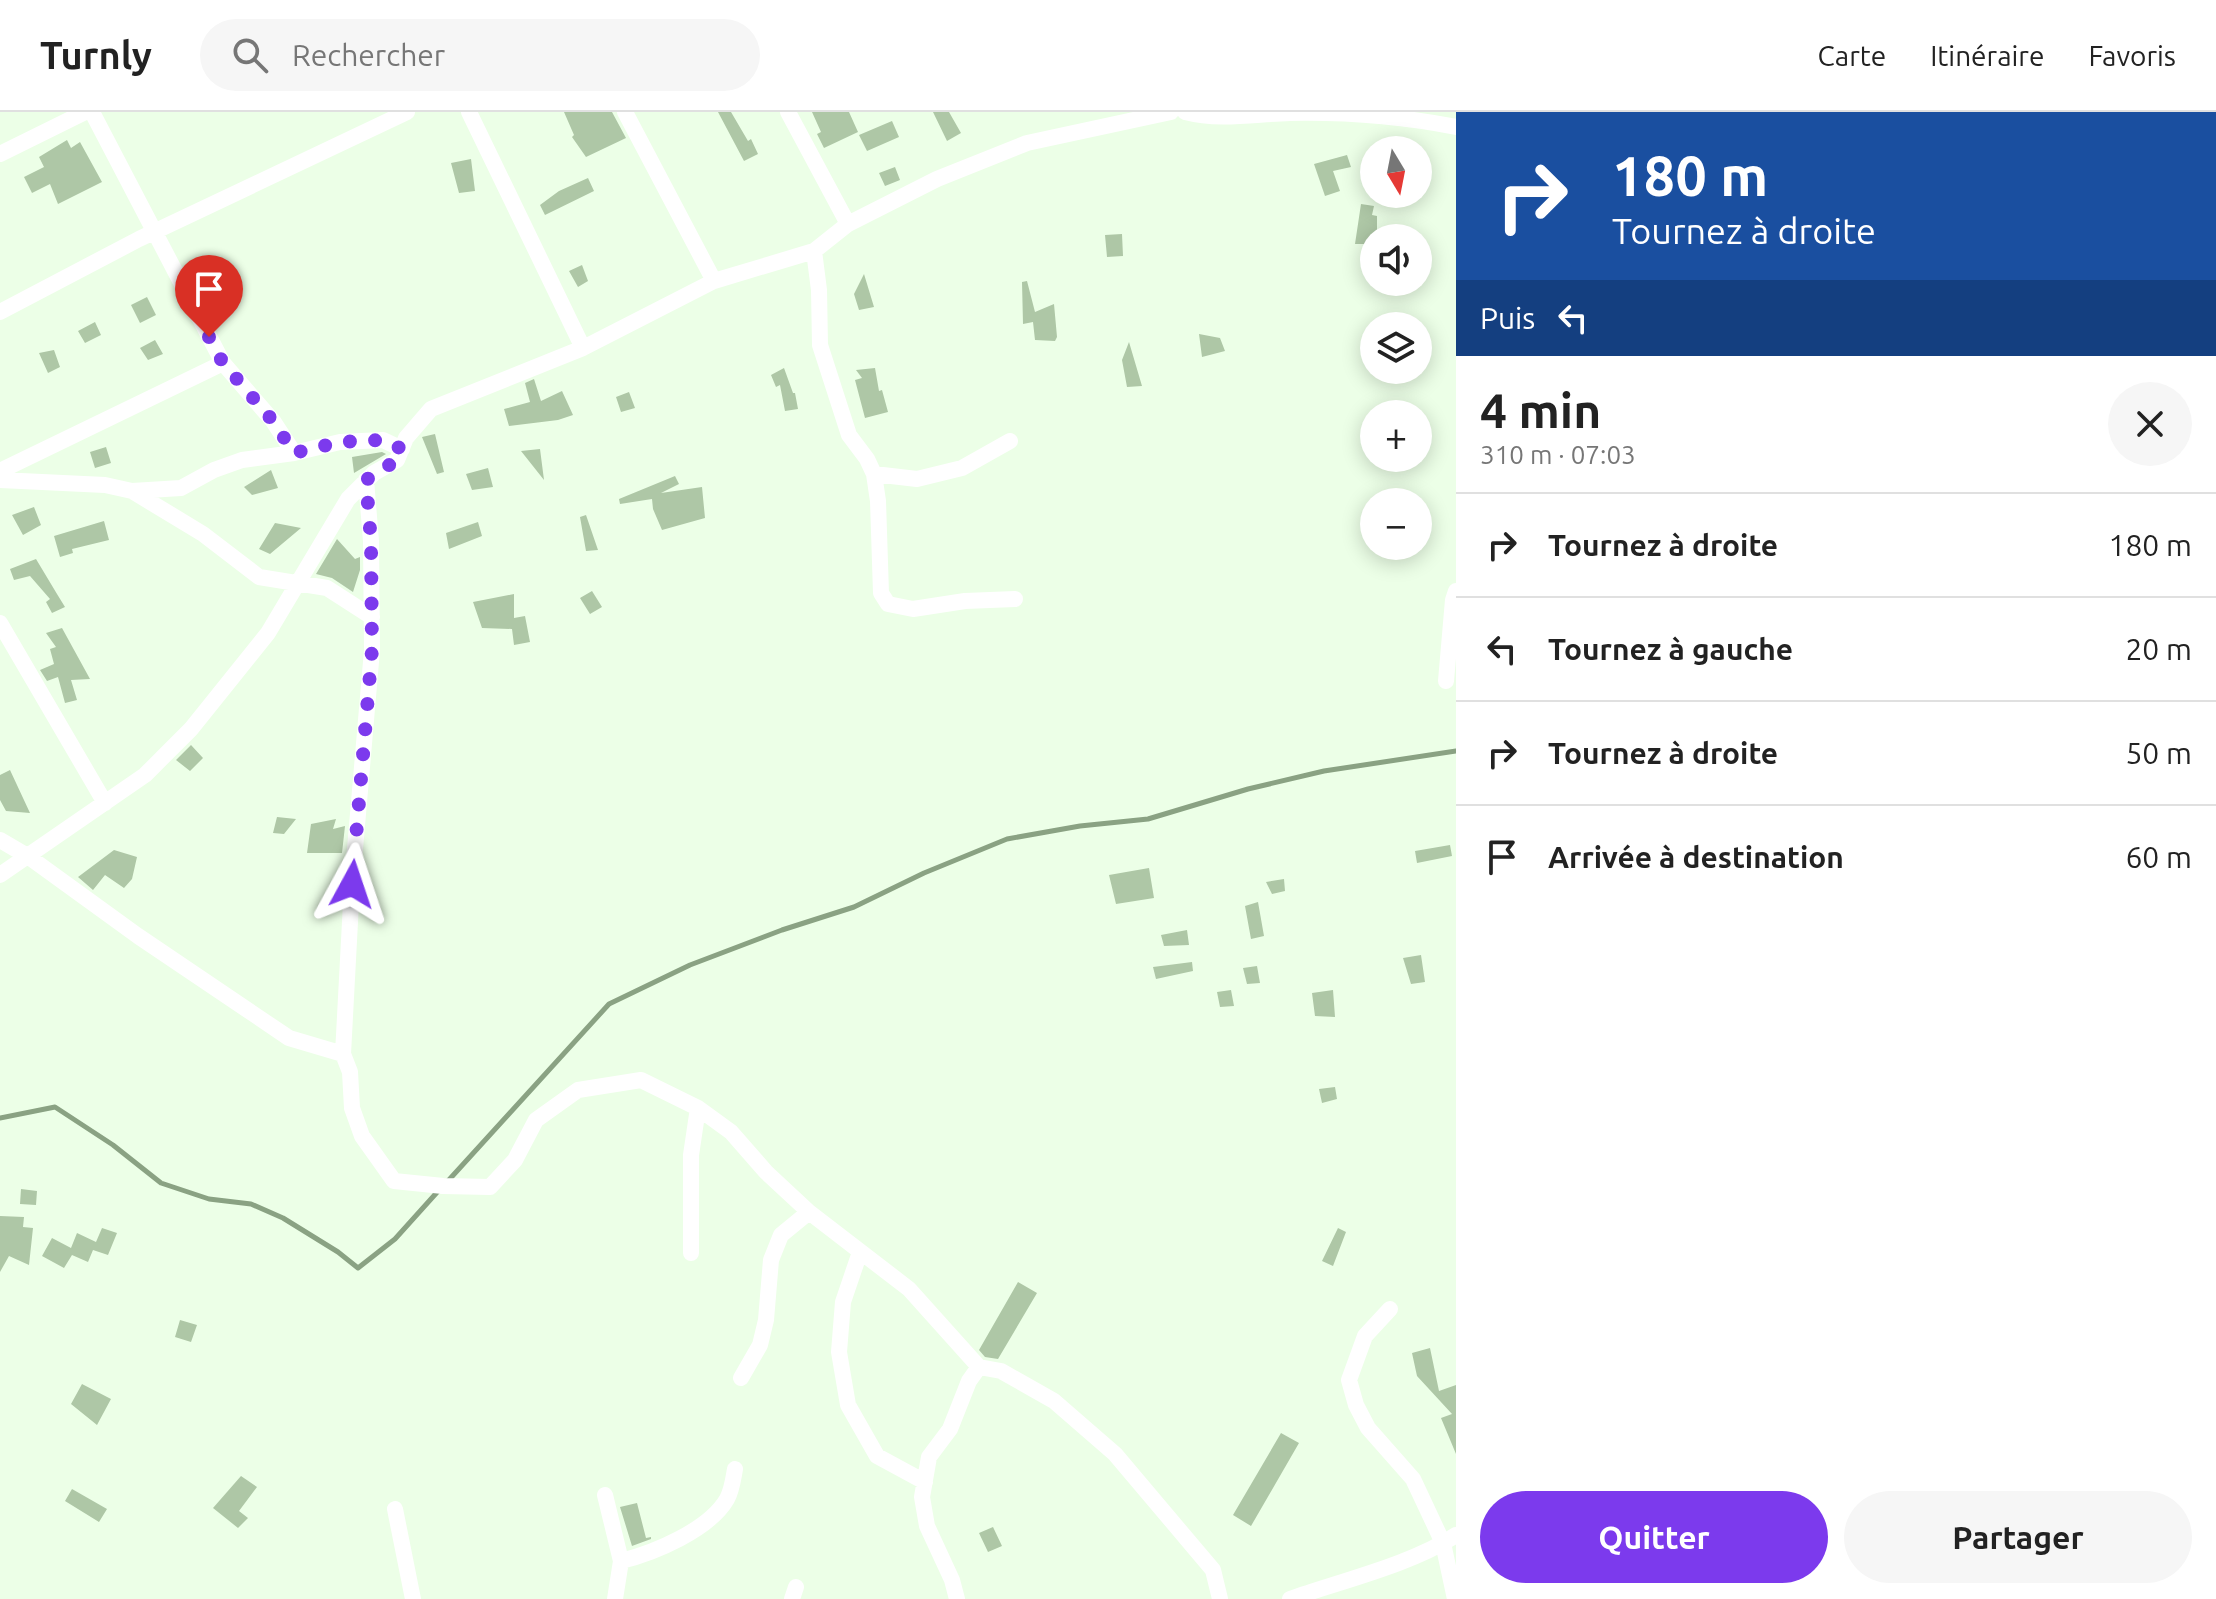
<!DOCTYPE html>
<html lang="fr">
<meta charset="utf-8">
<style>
:root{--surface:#fff;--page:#f6f6f6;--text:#222;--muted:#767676;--line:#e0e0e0;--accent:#7c3aed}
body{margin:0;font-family:Ubuntu,sans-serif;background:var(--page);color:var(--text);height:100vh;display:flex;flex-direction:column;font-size:30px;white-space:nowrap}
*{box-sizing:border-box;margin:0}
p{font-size:26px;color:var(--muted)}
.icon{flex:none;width:44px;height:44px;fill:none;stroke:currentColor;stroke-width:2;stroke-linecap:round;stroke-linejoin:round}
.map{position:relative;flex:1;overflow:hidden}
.panel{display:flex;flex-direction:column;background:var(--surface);width:760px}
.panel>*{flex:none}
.top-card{background:#1a4fa0;color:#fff;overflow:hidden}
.needle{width:52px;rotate:170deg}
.fabs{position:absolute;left:1360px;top:24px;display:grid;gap:16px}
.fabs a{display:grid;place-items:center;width:72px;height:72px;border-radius:50%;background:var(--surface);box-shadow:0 4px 20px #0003;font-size:40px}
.pin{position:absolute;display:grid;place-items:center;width:68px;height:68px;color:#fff;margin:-82px -34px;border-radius:50% 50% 50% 0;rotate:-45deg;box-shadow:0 0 8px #0007}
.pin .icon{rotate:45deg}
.me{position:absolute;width:88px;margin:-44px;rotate:5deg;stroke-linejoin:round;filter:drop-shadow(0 0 6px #0008)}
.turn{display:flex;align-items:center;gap:28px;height:168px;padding:0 24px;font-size:36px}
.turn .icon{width:104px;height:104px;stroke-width:2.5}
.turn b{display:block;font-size:56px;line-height:68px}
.then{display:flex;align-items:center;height:76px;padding:0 24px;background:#0003;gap:16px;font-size:30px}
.round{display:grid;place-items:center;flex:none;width:84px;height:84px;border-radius:42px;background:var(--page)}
.headline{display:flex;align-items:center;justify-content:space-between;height:136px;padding:0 24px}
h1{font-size:48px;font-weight:600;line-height:60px}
.primary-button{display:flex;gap:16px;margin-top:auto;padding:16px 24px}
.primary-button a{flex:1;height:92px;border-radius:48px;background:var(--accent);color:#fff;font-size:32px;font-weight:600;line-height:92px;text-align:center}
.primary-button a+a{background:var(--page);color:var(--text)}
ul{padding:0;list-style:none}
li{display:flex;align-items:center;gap:24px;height:104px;padding:0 24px;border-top:2px solid var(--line)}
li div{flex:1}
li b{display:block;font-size:30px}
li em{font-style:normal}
header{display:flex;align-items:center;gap:48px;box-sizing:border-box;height:112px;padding:0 40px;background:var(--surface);border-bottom:2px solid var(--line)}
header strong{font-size:38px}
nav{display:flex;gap:44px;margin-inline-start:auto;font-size:28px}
.search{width:560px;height:72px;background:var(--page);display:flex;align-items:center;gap:20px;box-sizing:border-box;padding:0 28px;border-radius:44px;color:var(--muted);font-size:30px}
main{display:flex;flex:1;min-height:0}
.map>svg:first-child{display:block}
</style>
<header>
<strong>Turnly</strong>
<div class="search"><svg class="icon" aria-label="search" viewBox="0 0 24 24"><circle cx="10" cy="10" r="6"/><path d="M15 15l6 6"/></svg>Rechercher</div>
<nav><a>Carte</a><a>Itinéraire</a><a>Favoris</a></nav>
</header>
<main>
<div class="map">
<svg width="1456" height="1487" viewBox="0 0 1456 1487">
<rect width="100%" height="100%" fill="#ecffe7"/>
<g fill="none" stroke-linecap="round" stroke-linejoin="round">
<path stroke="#8aa283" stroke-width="5" d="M0,1006L55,995L113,1033L161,1071L209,1087L251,1092L283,1106L338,1140L358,1156L395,1127L440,1077
M447,1070L609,892L690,853L782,818L854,795L924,761L1007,727L1080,714L1148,707L1248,677L1324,659L1456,639"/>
</g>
<path fill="#aec7a6" d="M564,0H612L626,26L586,45L572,25L574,23Z
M718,0H731L748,29L751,27L758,42L744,49Z
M812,0H849L858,20L824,36L817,22L821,20Z
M933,0H949L961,21L947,29Z
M892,9L899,25L867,39L859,23Z
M67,28L71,36L80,30L102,70L58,92L50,72L32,81L24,65L44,55L39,45Z
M1347,43L1351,55L1333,59L1340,79L1325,84L1314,52Z
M471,47L475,79L459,81L451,51Z
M895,55L900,68L885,74L879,61Z
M588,66L594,79L545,103L540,93L559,79Z
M1361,92L1374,94L1372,103L1377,104V126H1374V132H1355Z
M1122,122L1123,144L1107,145L1105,123Z
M582,153L588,169L578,175L569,159Z
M864,162L874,195L859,198L854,182Z
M1027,169L1035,200L1054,192L1057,225L1055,229L1035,228L1033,210L1023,212L1022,170Z
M147,185L156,203L140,211L131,193Z
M95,210L101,223L85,231L78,219Z
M1199,222L1220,226L1225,239L1202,245Z
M155,228L163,242L148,248L140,236Z
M1129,230L1142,274L1127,275L1122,248Z
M54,238L60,255L48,261L39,241Z
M784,256L793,281H795L798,297L785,299L780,273L776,275L771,263Z
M875,256L879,279L882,278L888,300L865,306L855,268L862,266L856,258Z
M534,267L541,289L562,279L573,303L558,308L509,314L504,297L530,290L525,271Z
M629,280L635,296L621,300L616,285Z
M435,322L444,360L437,362L422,325Z
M106,335L111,351L95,356L90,340Z
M540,337L544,368L521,339Z
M382,340L386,342L354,361L352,345Z
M488,356L493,375L472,378L466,362Z
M271,358L278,376L252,383L244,375Z
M675,364L679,372L661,381L702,375L705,406L662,418L653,397L652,387L620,392L619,387Z
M34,395L41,413L23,423L12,403Z
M586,403L598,438L586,439L580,405Z
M104,409L109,428L72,437L73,441L60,445L54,424Z
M478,410L482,424L449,437L446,421Z
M275,411L301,416L270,442L259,437Z
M337,427L355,447L360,445V458L353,480L332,466L316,462Z
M36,447L57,482L65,495L52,501L46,490L50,487L30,464L14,468L10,457Z
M592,479L602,495L590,502L580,486Z
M514,482V506L525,504L530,530L514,533L512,517L482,516L473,490Z
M62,516L90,567L71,568L77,588L65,591L58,565L47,569L40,558L54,552L50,537L56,535L46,521Z
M191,633L203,646L190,659L176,648Z
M10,658L30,701L6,699L0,688V663Z
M277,705L296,707L284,722L273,721Z
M336,707L333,717L345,714L342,741H307L311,712Z
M1450,733L1452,744L1417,751L1415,739Z
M114,738L137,745L132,767L124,776L105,763L93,778L78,765Z
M1149,756L1154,786L1116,792L1109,763Z
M1284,767L1285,779L1272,782L1266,770Z
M1258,790L1264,824L1251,827L1245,794Z
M1187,818L1189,833L1164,834L1161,823Z
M1421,843L1425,870L1411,872L1403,846Z
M1192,850L1193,859L1156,867L1153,855Z
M1257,854L1260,871L1247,872L1243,856Z
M1231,878L1234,894L1220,895L1217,880Z
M1333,878L1335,905L1315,904L1312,881Z
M1335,975L1337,987L1322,991L1319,977Z
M21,1077L37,1079L36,1093L20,1092Z
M0,1104L24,1105L23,1115L33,1116L29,1153L9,1144L0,1160Z
M102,1116L117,1121L108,1143L93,1138L88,1150L72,1143L64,1156L42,1144L52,1126L71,1136L77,1121L96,1130Z
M1338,1116L1346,1120L1333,1154L1322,1149Z
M1018,1170L1037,1181L998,1247L985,1245L979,1238Z
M180,1208L197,1213L191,1230L175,1225Z
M1430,1236L1439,1279L1456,1273V1342L1441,1306L1452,1302L1417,1264L1412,1241Z
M82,1272L111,1287L97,1313L71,1292Z
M1281,1321L1299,1331L1251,1414L1233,1403Z
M241,1364L257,1375L239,1399L248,1406L238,1416L213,1396Z
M72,1377L107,1397L99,1410L65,1389Z
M637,1391L646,1426L651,1425V1427L632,1434L620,1395Z
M993,1415L1002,1434L988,1440L979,1421Z"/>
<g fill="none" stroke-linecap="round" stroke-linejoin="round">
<path stroke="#fff" stroke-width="16" d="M92,0L223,251L273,309L294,341L340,330L383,328L402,337
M469,0L583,236
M788,0L848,112
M1185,0C1220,9 1254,2 1290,1C1346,0 1400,4 1456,15
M0,42L85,0
M814,139L819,178L820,233L849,323L867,347L874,362L878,389L881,481L888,492L913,497L965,489L1015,487
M714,169L814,139L848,112L937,67L1027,31L1171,0
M0,200L139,127L407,0
M0,359L223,251
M874,362L917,367L962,356L1010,329
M0,368L105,373L132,379L181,376L214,358L242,348L294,341
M132,379L203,422L259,465L327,476L372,505
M0,511L105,691
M1446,569L1453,488L1456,479
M0,728L29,745L138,824L289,926L343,942L352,772L372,538L371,429L366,368
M0,763L145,663L191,617L268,521L348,387L374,361L397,348L406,326L431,297L583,236L714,169L625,0
M343,942L350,960L352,996L362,1024L394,1069L443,1074L490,1075L515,1048L536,1008L578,978L641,968L698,996L731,1020L766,1060L809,1100L909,1177L979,1255L1001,1259L1054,1289L1115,1342L1213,1458L1220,1487
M860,1140L843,1190L839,1240L848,1293L877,1344L925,1370
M691,1141V1043L698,996
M1390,1197L1365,1224L1349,1268L1356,1293L1368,1316L1413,1367L1443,1431L1455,1487
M741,1266L760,1233L766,1208L771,1148L781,1123L809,1100
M605,1383L621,1449L615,1487
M395,1397L413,1487
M621,1449C654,1441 709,1418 727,1387C732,1378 733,1368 735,1357
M792,1487L796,1475
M957,1487L952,1468L927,1414L922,1385L929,1345L950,1317L969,1269L979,1255
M1290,1487C1341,1469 1413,1452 1456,1423"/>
</g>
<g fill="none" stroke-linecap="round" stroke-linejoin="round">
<path stroke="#7c3aed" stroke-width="14" stroke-dasharray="0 25.2" d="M209,225L223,251L273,309L294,341L340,330L383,328L402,337L397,348L366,368L371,429L372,538L352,772"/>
</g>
</svg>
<div class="fabs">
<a><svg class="needle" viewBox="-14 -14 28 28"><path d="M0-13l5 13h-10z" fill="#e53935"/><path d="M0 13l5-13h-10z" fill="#767676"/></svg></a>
<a><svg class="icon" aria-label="sound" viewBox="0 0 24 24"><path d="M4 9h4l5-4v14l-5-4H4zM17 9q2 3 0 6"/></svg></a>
<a><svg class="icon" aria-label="layers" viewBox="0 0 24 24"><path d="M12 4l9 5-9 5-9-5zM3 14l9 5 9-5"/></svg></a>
<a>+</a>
<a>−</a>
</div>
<div class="pin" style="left:209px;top:225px;background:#d93025"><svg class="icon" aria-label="arrive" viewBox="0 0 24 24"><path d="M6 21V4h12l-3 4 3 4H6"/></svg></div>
<svg class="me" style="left:352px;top:772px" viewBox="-20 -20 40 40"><path d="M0-17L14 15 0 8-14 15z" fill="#7c3aed" stroke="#fff" stroke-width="4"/></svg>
</div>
<section class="panel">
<div class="top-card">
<div class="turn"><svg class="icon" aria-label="right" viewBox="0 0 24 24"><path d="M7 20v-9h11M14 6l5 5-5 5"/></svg><div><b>180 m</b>Tournez à droite</div></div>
<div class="then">Puis<svg class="icon" aria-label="left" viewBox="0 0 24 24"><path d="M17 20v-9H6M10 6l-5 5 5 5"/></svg></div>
</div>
<div class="headline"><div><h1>4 min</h1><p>310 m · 07:03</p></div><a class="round"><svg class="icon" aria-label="close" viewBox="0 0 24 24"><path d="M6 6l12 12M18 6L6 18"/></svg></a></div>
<ul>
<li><svg class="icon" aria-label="right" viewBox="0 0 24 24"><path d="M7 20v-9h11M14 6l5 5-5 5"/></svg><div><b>Tournez à droite</b></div><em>180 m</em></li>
<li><svg class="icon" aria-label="left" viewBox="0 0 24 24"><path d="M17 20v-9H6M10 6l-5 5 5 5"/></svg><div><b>Tournez à gauche</b></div><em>20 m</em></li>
<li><svg class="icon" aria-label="right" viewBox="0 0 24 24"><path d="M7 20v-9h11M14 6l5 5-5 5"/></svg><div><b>Tournez à droite</b></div><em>50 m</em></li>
<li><svg class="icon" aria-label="arrive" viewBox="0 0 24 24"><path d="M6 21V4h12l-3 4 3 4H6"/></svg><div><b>Arrivée à destination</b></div><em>60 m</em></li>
</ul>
<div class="primary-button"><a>Quitter</a><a>Partager</a></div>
</section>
</main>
